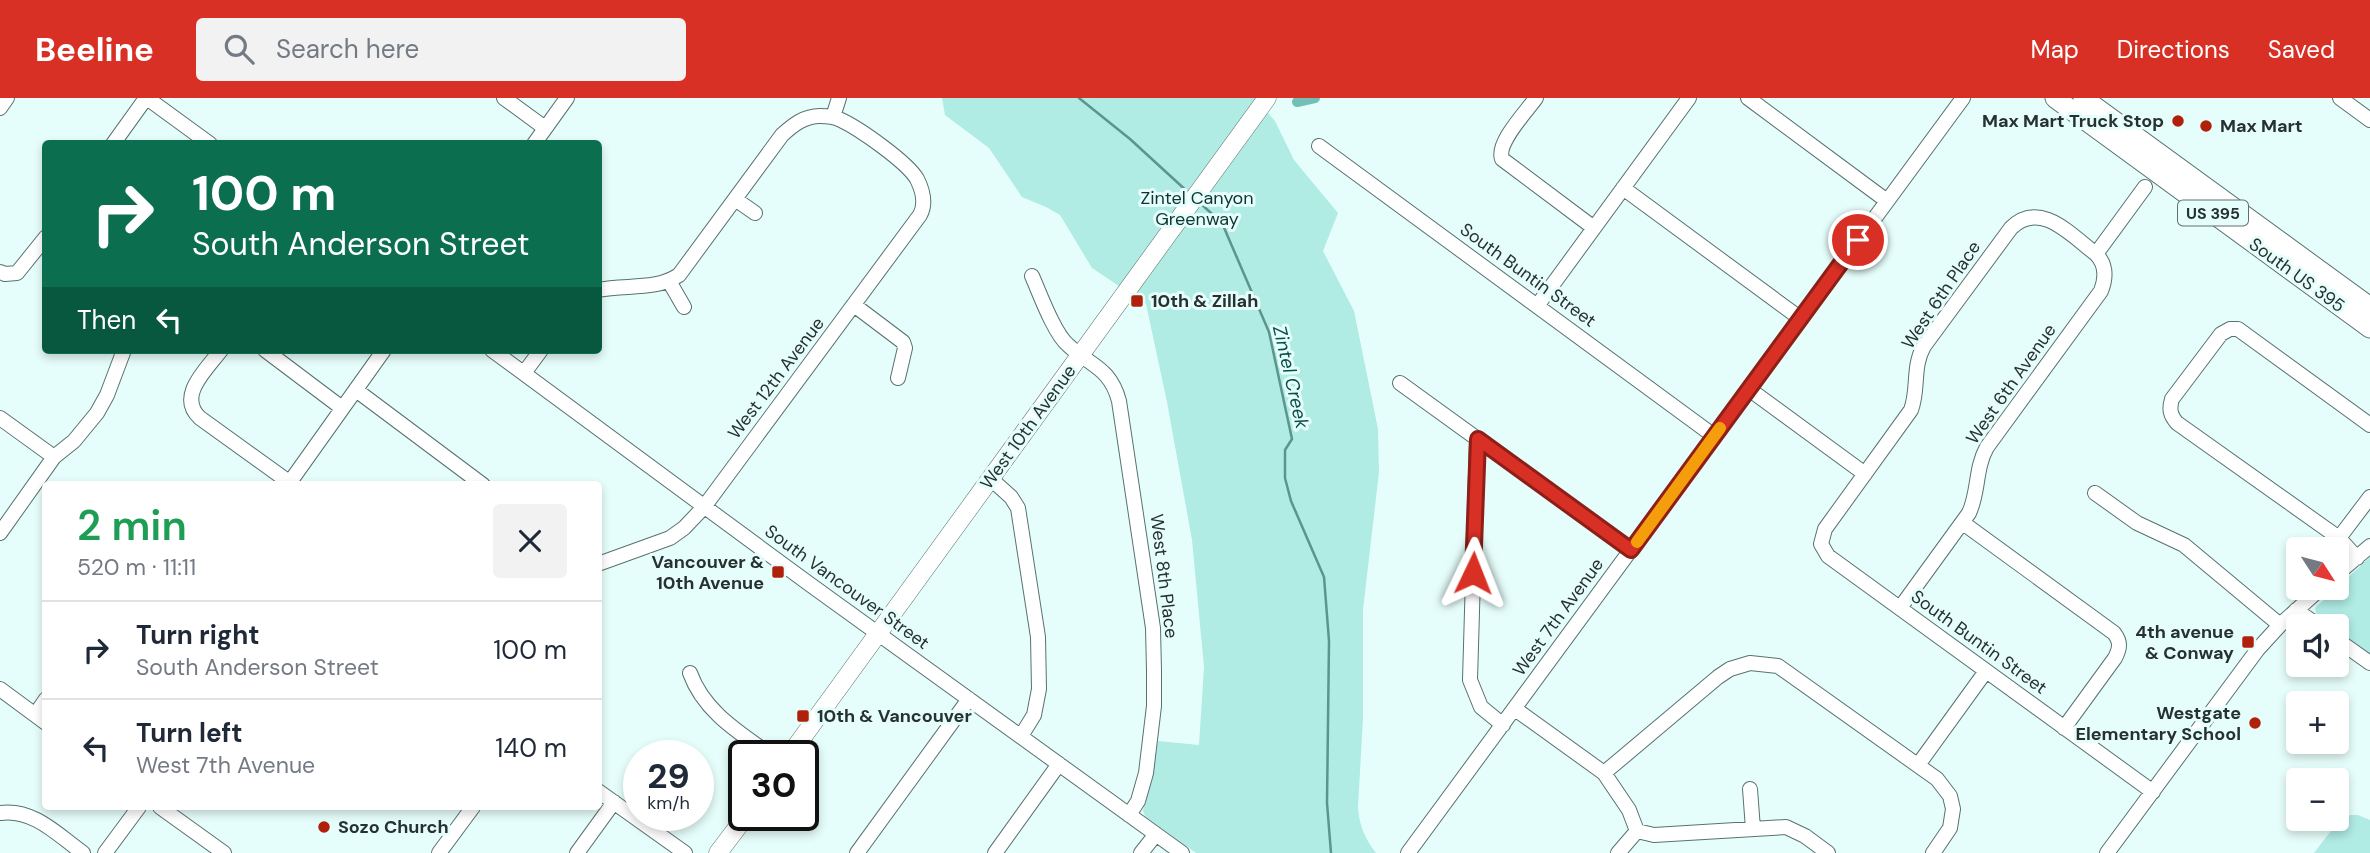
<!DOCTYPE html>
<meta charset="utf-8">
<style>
:root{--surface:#fff;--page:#f2f2f3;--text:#1f2937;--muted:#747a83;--line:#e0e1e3;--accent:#d93025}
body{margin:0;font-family:"DM Sans",sans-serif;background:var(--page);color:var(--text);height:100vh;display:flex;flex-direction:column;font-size:26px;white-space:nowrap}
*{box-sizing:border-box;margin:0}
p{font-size:23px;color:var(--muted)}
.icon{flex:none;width:38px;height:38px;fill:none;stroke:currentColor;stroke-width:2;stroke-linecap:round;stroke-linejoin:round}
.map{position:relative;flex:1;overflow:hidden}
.sheet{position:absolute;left:42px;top:383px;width:560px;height:329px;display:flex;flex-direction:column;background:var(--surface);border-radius:7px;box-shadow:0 4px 10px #0003}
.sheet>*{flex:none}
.top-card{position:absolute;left:42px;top:42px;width:560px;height:214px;border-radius:7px;box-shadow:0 4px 10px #0003;background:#0b6e4f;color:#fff;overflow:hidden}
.needle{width:46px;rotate:126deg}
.buttons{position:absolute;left:2286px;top:439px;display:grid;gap:14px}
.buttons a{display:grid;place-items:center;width:63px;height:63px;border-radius:7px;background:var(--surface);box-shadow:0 4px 10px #0003;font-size:35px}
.speed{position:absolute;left:623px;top:642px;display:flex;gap:14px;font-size:35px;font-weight:700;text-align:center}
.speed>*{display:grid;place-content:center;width:91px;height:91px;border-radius:50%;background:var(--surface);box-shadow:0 4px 10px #0003;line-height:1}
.speed small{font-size:18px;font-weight:400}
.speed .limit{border:4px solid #111;border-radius:10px;background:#fff;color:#111}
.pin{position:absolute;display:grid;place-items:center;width:60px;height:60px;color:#fff;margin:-30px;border:4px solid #fff;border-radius:50%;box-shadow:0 2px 7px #0007}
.me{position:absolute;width:77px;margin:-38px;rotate:2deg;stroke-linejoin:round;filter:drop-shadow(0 0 5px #0008)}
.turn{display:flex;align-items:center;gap:24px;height:147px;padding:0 35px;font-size:32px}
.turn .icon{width:91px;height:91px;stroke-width:2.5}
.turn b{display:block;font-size:49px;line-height:60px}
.then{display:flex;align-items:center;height:66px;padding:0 35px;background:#0003;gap:14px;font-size:26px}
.round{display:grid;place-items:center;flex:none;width:74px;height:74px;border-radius:7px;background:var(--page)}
.head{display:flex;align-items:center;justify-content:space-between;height:119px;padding:0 35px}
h1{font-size:42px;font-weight:600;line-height:52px;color:#1e9e55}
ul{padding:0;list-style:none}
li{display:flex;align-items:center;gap:21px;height:98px;padding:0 35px;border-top:2px solid var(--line)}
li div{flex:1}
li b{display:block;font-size:26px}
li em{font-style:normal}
header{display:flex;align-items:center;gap:42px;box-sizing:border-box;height:98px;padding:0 35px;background:var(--accent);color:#fff}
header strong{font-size:33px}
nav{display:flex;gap:38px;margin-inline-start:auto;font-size:24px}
.search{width:490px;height:63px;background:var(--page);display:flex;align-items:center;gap:18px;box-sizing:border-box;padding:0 24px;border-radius:7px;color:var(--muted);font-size:26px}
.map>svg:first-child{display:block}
</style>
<header>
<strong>Beeline</strong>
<div class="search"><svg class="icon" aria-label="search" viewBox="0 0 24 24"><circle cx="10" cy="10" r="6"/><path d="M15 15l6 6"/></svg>Search here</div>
<nav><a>Map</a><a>Directions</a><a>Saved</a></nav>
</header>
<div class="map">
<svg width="2370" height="755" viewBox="0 0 2370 755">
<rect width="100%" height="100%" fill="#e6fefb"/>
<path fill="#b0ebe4" d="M942,0H1255L1275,23L1294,62L1338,115L1323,153L1354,213L1378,331L1379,374L1363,512V620L1358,709C1359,727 1365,741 1376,755H1196L1145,718L1143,713L1158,643L1199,647L1204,569L1192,442L1167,304L1146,206L1092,170L1060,117L1046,109L1022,99L989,50L945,17Z
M2370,459V559L2336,534V528H2328L2317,520L2315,510Z
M2350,717H2358L2370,722V755H2314L2337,725Z"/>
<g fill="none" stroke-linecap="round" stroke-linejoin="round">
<path stroke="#5c948e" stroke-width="2.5" d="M1079,0L1130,41L1190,96
M1200,105L1222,125L1269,234L1292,341L1285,352V380L1291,403L1324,479L1329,543L1327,705L1331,755"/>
<path stroke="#73bfb7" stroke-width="10" d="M1297,4L1315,0"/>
<g stroke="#58726f" stroke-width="16">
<path id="minor" d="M147,0L210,46
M504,0L545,30
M1536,0C1526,14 1496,45 1502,61L1594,130
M1748,0L1887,103
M2340,0L2370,22
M0,10L7,0
M833,19L839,0
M113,46L146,0
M534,46L567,0
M1319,48L1714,338
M1623,90L1801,221
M735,101L755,115
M2096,156C2072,138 2040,101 2011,130L1924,248C1912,269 1919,291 1911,312L1825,431L1821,446L1828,458L2153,694
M0,174L5,176L17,175L46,139
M1032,178C1040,196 1054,235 1068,247C1090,268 1110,269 1119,303L1153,530L1154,573V608L1146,675L1138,703L1129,717
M669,183L684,209
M598,192C626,186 655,193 679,177L782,37C793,27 804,18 820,18C826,18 835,19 841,22C860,31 907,64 917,81C923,93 926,106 920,117L704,409L684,430L670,440L598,466
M854,207L903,244L905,250L898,280
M1537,208L1689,0
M221,252C207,271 176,298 200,320L293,387
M265,252L342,310
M492,252L808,485L1182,755
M524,275L541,252
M1400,285L1631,452
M1749,291L1865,376
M356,292L483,387
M0,320L54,359
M1477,341L1470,582L1481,609L1503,627
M991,381L1011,399L1018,410L1038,539L1039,591L1034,617L1021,638
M290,384L384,252
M2095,395L2137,425L2184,447L2280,527
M1963,425L2114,535C2121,544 2120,550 2115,560L2064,630
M0,435L54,359L74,343L97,315L107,297L124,252
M2339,440L2370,399
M2357,460L2339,440L2177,325C2170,317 2169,311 2172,301L2221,236L2230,231H2238L2370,327
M2336,477L2370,448
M1900,510L1969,415C1979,394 1975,370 1987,349L2101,193C2106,180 2107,167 2096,156L2145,89
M2296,512L2319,528
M2336,541L2370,565
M690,575C704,614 740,635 772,658
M0,591L46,625
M1515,611L1604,675L1629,712L1637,733L1654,737L1786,729L1805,738L1828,755
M35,617L46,601
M1918,667L1986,573
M1604,675L1718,579L1730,571L1750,565L1778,568L1937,681L1950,698L1953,711L1950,730L1933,755
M1750,691L1753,731
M598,693L685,755
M160,709L224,755
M0,715C33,710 58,737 83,755
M105,755L139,709
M439,755L473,709
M577,755L614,704
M857,755L969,601
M995,755L1059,666
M1141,755L1156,736
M1408,755L1963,0
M1618,755L1637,733
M2107,755L2258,551L2280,527L2321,490"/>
</g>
<g stroke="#58726f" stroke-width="19">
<path id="major" d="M789,658L1267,0
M718,755L746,718"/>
</g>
<g stroke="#58726f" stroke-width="21">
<path id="highway" d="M2055,0L2370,230
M2083,0L2370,209"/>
</g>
<use href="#minor" stroke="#fff" stroke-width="14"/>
<use href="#major" stroke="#fff" stroke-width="18"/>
<use href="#highway" stroke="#fff" stroke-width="19"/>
</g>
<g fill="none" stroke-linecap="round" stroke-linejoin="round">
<g stroke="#8d1f18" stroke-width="18">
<path id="route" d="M1473,475L1478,341L1631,452L1858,142"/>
</g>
<use href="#route" stroke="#d93025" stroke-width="12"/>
<path stroke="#f59e0b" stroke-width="12" d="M1637,444L1720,330"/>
</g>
<g fill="#b0210c" stroke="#e6fefb" stroke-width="2.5">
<circle cx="2178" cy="23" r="7"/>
<circle cx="2206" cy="28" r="7"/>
<rect x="1130" y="196" width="14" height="14" rx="3.5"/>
<rect x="771" y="467" width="14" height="14" rx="3.5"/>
<rect x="2241" y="537" width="14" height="14" rx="3.5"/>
<rect x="796" y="611" width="14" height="14" rx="3.5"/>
<circle cx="2255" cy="625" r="7"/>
<circle cx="324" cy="729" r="7"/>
</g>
<g text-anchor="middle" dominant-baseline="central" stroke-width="6" stroke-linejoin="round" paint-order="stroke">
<rect fill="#e6fefb" stroke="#606e6d" stroke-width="2" x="2178" y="102.5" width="70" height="25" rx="5"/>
<g font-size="16" font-weight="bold" fill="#263130">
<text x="2213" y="115">US 395</text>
</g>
<g font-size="18" font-weight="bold" fill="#263130" stroke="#e6fefb" text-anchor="end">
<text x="2164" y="23">Max Mart Truck Stop</text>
<text x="2220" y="28" text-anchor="start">Max Mart</text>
<text x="1151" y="203" text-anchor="start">10th &amp; Zillah</text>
<text x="764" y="464">Vancouver &amp;<tspan x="764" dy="21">10th Avenue</tspan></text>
<text x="2234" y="534">4th avenue<tspan x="2234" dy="21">&amp; Conway</tspan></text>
<text x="2241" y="615">Westgate<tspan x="2241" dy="21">Elementary School</tspan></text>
<text x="817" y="618" text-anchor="start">10th &amp; Vancouver</text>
<text x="338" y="729" text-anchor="start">Sozo Church</text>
</g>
<g font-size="18" fill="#0f3431" stroke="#e6fefb">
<text x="1197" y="100">Zintel Canyon<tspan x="1197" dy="21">Greenway</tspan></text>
</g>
<g font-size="18" fill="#263130" stroke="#e6fefb">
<text transform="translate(1528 177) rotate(36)">South Buntin Street</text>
<text transform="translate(2297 177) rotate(36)">South US 395</text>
<text transform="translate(1941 197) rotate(-56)">West 6th Place</text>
<text transform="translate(776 280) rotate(-53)">West 12th Avenue</text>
<text transform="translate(2011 286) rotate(-55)">West 6th Avenue</text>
<text transform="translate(1028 329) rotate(-54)">West 10th Avenue</text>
<text transform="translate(1164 478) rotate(83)">West 8th Place</text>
<text transform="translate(847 489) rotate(36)">South Vancouver Street</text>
<text transform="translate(1558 519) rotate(-54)">West 7th Avenue</text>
<text transform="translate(1979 544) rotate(36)">South Buntin Street</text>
</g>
<g font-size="19" font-style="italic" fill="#094f4a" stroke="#e6fefb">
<text transform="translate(1291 279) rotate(77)">Zintel Creek</text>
</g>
</g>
</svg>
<div class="buttons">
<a><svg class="needle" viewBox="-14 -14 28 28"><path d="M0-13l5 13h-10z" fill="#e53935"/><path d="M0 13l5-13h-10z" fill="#747a83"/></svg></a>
<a><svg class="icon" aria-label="sound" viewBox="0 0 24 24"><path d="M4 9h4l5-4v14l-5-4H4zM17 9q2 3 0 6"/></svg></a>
<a>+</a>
<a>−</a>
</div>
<div class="speed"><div>29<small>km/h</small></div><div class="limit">30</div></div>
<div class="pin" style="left:1858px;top:142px;background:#d93025"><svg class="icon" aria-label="arrive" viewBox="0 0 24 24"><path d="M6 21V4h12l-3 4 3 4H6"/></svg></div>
<svg class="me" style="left:1473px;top:475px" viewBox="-20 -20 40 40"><path d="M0-17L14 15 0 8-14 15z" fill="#d93025" stroke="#fff" stroke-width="4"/></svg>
<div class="top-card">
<div class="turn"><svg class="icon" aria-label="right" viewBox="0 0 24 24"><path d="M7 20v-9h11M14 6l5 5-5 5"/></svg><div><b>100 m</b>South Anderson Street</div></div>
<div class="then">Then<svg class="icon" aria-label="left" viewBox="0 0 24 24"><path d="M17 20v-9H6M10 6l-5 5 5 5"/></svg></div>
</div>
<section class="sheet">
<div class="head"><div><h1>2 min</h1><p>520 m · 11:11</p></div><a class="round"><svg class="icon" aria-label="close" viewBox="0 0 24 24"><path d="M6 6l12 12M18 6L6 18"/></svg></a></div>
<ul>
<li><svg class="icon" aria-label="right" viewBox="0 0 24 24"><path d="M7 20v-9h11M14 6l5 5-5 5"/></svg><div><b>Turn right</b><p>South Anderson Street</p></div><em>100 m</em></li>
<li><svg class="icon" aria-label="left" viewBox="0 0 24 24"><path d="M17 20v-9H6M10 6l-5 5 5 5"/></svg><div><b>Turn left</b><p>West 7th Avenue</p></div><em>140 m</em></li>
</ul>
</section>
</div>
